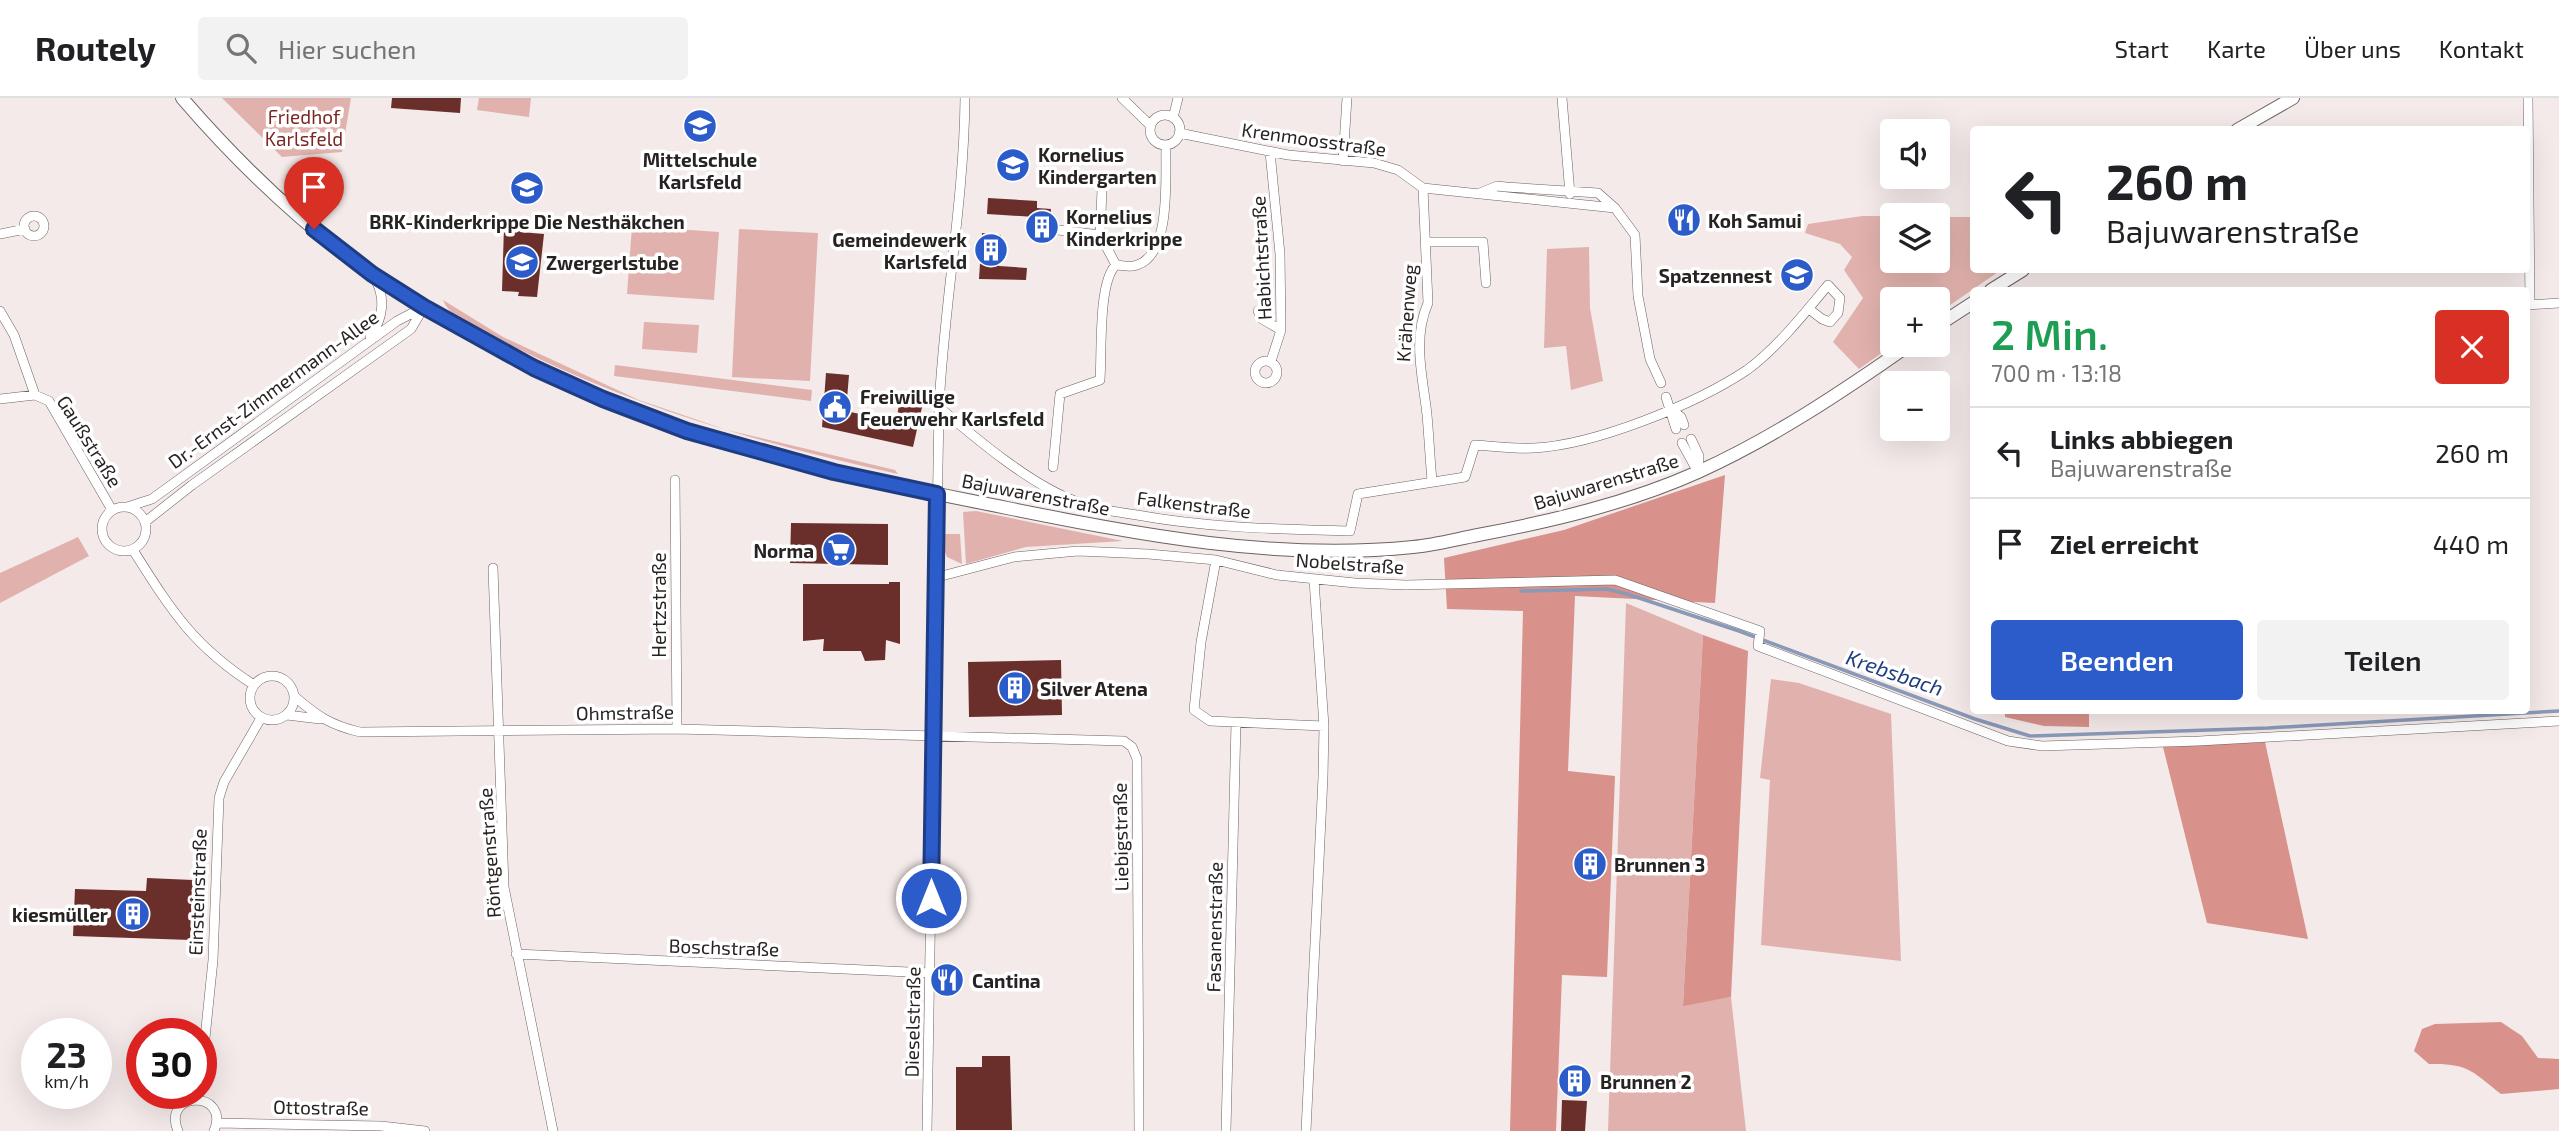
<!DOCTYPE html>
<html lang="de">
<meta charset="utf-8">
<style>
:root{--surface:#fff;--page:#f2f2f2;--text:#202124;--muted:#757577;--line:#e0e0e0;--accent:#2c5cca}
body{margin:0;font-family:"Exo 2",sans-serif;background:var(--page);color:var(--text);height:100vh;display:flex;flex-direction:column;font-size:26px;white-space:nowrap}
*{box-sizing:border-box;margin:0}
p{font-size:23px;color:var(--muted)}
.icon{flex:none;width:38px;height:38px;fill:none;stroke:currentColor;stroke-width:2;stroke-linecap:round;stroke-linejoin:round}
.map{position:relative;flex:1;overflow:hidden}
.sheet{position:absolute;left:1970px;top:189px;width:560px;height:427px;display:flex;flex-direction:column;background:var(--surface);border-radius:7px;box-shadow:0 7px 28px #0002}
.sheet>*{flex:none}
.guide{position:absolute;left:1970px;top:28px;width:560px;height:147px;border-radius:7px;box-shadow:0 7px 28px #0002;background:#fff;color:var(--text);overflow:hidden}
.controls{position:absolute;left:1880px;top:21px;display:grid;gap:14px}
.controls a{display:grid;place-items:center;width:70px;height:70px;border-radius:7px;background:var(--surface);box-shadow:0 7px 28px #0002;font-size:35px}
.speed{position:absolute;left:21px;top:920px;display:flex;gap:14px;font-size:35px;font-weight:700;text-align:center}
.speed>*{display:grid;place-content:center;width:91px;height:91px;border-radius:50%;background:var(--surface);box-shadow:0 7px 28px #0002;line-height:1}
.speed small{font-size:18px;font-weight:400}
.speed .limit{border:10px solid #d22;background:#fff;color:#111}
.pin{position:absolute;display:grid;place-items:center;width:60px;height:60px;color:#fff;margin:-72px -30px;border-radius:50% 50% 50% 0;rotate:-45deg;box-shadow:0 0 7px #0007}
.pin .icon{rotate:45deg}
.me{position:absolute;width:77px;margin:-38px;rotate:0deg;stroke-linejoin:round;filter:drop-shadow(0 0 5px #0008)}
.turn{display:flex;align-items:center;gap:24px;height:147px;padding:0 21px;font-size:32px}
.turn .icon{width:91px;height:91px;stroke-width:2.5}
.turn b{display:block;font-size:49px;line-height:60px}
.round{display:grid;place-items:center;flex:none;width:74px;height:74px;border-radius:7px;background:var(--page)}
.head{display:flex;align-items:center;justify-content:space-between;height:119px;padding:0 21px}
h1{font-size:42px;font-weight:600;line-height:52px;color:#1e9e55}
.action{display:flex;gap:14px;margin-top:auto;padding:14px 21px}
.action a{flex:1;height:80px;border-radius:7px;background:var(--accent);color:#fff;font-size:28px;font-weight:600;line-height:80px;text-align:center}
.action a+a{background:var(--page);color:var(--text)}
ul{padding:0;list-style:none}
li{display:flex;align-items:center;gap:21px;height:91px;padding:0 21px;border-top:2px solid var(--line)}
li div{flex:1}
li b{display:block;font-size:26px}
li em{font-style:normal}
header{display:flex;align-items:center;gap:42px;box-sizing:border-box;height:98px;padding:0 35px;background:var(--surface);border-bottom:2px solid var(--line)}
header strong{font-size:33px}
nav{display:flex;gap:38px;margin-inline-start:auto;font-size:24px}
.search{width:490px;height:63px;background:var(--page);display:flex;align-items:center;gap:18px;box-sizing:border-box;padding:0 24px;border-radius:7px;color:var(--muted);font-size:26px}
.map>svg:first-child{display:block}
</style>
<header>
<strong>Routely</strong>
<div class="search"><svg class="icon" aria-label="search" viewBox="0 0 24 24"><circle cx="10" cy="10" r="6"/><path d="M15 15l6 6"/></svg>Hier suchen</div>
<nav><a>Start</a><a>Karte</a><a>Über uns</a><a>Kontakt</a></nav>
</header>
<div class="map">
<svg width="2559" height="1033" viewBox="0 0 2559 1033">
<rect width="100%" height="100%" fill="#f4eae9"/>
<path fill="#e1b2ad" d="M222,0H351L342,54L282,59Z
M479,0H531L529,19L477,12Z
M1862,118H1892V163H1937V119H1974V172H2001L1937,216V201H1892L1893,247L1859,271L1833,244L1863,200L1844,172L1852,159L1840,146L1805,135L1808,126Z
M632,128L719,134L714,202L627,196Z
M739,131L818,135L810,283L732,279Z
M1589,149L1590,210L1603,283L1571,292L1566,248L1544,250L1547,151Z
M443,202L503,239L639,302L727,332L895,372L898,376C759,345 626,307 499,241C482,232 450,221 443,202Z
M644,224L699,227L697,255L642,251Z
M615,267L812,292L811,303L614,278Z
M976,413L1123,443L1026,449L966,466L963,414Z
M943,436H960L962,466L947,459L943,449Z
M78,439L89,458L0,505V475Z
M1626,505L1703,537L1683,907L1731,899L1746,1033H1608Z
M1771,581L1799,585L1891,616L1901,863L1761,847L1770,682L1760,680Z"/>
<path fill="#d8918b" d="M1725,377L1715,505L1575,498L1568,673L1615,678L1607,879L1562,877L1556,1033H1510L1523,513L1447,511L1444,460L1564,432Z
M1703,537L1748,553L1731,899L1683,908Z
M2005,613H2089V629L2044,628L2005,619Z
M2265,644L2308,841L2207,825L2163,649Z
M2501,924L2522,938L2538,960L2559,961V991L2501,996C2472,973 2468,965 2429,966L2414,953L2422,931L2435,926Z"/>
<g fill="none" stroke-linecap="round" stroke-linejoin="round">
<path stroke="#8999b8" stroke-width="3.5" d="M1521,493L1607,491L1627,496L1739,533L1975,621L2030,638L2268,630L2559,613"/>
</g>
<path fill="#6a2e2b" d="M392,0H461L460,15L391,10Z
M988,100L1037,103V110L1051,111L1049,139L1034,138L1035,119L987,116Z
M504,129L519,130L520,134L544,136L537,199L518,198L519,194L502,193Z
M982,135L1001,137L999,168L1027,170L1026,182L979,181Z
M1794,162L1812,174L1799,193L1781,180Z
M826,275L849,277L846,313L896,324L900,301L923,305L913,349L822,329Z
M791,425L888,426V467L790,465Z
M889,484H900V546L886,542L885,562L865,563L861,553H823L824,541L803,543V486H889Z
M1061,562L1062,617L969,619L968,564Z
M147,780L193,782L191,842L73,838L75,791L146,793Z
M982,958H1010L1012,1032H956V969H982Z
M1562,1002L1587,1003L1585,1033H1561Z"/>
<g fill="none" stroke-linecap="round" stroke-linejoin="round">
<g stroke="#6c6362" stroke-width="10">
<path id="street" d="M1122,0L1151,28
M1562,0L1570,96
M2528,0L2530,207
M1150 32a15 15 0 1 1 30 0a15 15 0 1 1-30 0Z
M1173,20L1178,0
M1179,35L1288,57L1374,65L1398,72L1423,90L1615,110
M1270,54L1280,156L1281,232L1271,263
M1343,63L1347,0
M1423,90L1428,205C1412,242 1423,279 1427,317C1429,339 1430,361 1432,383
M1102,92L1100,137L1116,167
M1480,95L1497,88L1506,89L1598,95L1615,110L1635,137L1638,198L1650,261L1661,285
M24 128a10 10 0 1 1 20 0a10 10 0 1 1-20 0Z
M1058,132L1100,137
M0,136L25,131
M1426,144H1483L1486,185
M2527,207L2559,205
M0,213L14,237L35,297
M1258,213L1262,221L1281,232
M370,239C383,221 386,200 375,181
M1255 274a11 11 0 1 1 22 0a11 11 0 1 1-22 0Z
M1666,299L1676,331
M0,301L35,297L49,303L112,412
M939,309C975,340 1031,387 1075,403C1095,411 1116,414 1137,417C1208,430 1278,431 1350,433L1358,396L1465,379L1475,347C1494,348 1514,351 1534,350C1595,347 1696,306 1747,272C1776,251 1805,215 1828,187L1840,200L1838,215L1830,224L1822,221L1809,211
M1672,312L1681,319L1684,327
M1691,341L1699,358L1698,374
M1682,345L1698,374
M1053,369L1060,296L1100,282C1102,255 1098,183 1116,167C1122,167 1131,170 1137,167C1172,156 1165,78 1166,47
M675,382L677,631
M102 431a22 22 0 1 1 44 0a22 22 0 1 1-44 0Z
M127,409L152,401L397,223L424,209
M145,424L192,387L411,231L424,209
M133,452C171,512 193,548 254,587
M1216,462L1201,544L1194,612L1210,623L1324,628
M493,470L504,789L553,1033
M934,480L1014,459L1078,453L1148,456L1216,462L1277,477L1355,485L1406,487L1615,482L1760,533L1758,548L2008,643L2042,648L2199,643L2559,623
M250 600a22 22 0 1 1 44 0a22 22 0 1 1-44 0Z
M294,598C317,618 330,627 360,634L677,631L1124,643L1132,649L1137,661L1139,1033
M287,617L320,621
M516,856L931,875
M201,979L213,862L219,700L224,684L261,620
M217,1025L381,1028L425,1033
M178,1033C161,992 231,992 214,1033
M927,1033L939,309C944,206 964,103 965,0
M1226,1033L1236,625
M1306,1033L1323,679L1324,628L1314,482"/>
</g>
<g stroke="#6c6362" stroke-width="14">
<path id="secondary" d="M182,0C237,64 301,125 370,175C398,195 429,211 459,228C532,269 605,304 684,331C788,368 899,388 1007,410C1141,437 1276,463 1413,449C1435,447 1457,441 1478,437C1552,423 1629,405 1698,374C1773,340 1842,294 1909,247
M2237,32L2293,0
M1991,192L2023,172
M1937,228L1974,204"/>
</g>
<use href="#street" stroke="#fff" stroke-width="9"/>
<use href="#secondary" stroke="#fff" stroke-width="12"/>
</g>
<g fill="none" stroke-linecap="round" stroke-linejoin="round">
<g stroke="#1d3c83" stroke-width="18">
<path id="route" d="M314,131L372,176L424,209L534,270L603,301L687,333L834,374L937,396L931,800"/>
</g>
<use href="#route" stroke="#2c5cca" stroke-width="12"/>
</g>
<defs>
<g id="school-disc" transform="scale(1.75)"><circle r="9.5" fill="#2c5cca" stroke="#fff"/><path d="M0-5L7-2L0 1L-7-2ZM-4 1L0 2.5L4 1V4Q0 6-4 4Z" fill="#fff"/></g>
<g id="restaurant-disc" transform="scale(1.75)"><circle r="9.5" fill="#2c5cca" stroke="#fff"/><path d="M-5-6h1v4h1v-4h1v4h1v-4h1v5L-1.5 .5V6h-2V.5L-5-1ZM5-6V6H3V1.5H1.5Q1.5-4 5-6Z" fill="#fff"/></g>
<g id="building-disc" transform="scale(1.75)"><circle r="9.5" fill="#2c5cca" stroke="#fff"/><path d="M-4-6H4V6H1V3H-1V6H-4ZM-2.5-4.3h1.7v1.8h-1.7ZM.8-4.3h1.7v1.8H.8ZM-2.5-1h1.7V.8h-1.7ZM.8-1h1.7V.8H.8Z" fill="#fff"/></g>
<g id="civic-disc" transform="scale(1.75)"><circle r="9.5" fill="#2c5cca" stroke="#fff"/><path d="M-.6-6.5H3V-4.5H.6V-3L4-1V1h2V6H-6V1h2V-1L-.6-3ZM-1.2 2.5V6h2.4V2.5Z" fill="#fff"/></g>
<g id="supermarket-disc" transform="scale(1.75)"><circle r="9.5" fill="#2c5cca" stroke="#fff"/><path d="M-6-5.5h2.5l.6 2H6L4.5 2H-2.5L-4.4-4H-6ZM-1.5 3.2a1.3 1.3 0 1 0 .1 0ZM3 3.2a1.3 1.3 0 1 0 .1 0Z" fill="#fff"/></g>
</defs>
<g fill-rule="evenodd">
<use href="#school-disc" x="700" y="28"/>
<use href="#school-disc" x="1013" y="67"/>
<use href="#school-disc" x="527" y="90"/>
<use href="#restaurant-disc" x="1684" y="122"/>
<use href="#building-disc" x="1042" y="129"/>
<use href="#building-disc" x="991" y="152"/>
<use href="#school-disc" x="522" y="164"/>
<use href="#school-disc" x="1797" y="177"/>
<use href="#civic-disc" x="835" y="309"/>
<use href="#supermarket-disc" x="839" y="452"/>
<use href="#building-disc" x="1015" y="590"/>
<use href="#building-disc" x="1590" y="766"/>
<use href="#building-disc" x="133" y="816"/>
<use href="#restaurant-disc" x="947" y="882"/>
<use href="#building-disc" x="1575" y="983"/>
</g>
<g text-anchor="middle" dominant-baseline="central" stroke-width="7" stroke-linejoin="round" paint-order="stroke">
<g font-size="19" fill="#7b2726" stroke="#fff">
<text x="304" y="18">Friedhof<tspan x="304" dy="22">Karlsfeld</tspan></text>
</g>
<g font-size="19" fill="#272322" stroke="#fff">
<text transform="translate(1314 41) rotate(8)">Krenmoosstraße</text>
<text transform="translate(1261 160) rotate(-93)">Habichtstraße</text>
<text transform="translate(1406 215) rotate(-86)">Krähenweg</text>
<text transform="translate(273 291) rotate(-36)">Dr.-Ernst-Zimmermann-Allee</text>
<text transform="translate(90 343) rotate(58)">Gaußstraße</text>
<text transform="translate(1606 383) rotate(-17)">Bajuwarenstraße</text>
<text transform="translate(1036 396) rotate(11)">Bajuwarenstraße</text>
<text transform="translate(1194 406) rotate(7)">Falkenstraße</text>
<text transform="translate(1350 465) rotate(4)">Nobelstraße</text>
<text transform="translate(658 507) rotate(-90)">Hertzstraße</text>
<text transform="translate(625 614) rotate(-1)">Ohmstraße</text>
<text transform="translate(1120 739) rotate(-91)">Liebigstraße</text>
<text transform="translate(489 755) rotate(-94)">Röntgenstraße</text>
<text transform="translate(197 794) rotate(-88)">Einsteinstraße</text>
<text transform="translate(1214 829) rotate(-89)">Fasanenstraße</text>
<text transform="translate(724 849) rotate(2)">Boschstraße</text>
<text transform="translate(912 924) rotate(-89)">Dieselstraße</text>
<text transform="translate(321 1009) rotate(1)">Ottostraße</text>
</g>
<g font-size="19" font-weight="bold" fill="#272322" stroke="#fff" text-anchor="start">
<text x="1038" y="56">Kornelius<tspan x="1038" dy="22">Kindergarten</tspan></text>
<text x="700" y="61" text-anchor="middle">Mittelschule<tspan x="700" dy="22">Karlsfeld</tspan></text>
<text x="1066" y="118">Kornelius<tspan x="1066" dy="22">Kinderkrippe</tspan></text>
<text x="1708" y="122">Koh Samui</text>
<text x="527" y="123" text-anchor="middle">BRK-Kinderkrippe Die Nesthäkchen</text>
<text x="967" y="141" text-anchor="end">Gemeindewerk<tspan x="967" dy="22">Karlsfeld</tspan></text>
<text x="546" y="164">Zwergerlstube</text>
<text x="1772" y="177" text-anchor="end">Spatzennest</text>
<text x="860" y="298">Freiwillige<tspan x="860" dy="22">Feuerwehr Karlsfeld</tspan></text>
<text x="814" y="452" text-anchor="end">Norma</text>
<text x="1040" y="590">Silver Atena</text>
<text x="1614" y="766">Brunnen 3</text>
<text x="108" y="816" text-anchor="end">kiesmüller</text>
<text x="972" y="882">Cantina</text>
<text x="1600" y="983">Brunnen 2</text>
</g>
<g font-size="21" font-style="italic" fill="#1f3d7e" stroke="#fff">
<text transform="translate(1895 574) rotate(19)">Krebsbach</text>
</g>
</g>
</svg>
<div class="controls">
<a><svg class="icon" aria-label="sound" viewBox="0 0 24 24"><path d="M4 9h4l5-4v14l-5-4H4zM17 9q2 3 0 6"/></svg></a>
<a><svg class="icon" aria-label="layers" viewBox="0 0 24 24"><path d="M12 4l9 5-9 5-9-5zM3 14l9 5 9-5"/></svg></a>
<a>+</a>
<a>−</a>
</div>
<div class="speed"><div>23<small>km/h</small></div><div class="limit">30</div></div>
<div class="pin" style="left:314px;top:131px;background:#d93025"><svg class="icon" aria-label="arrive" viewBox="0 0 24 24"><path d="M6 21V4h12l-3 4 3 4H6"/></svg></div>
<svg class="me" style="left:931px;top:800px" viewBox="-20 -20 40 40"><circle r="17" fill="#2c5cca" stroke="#fff" stroke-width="3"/><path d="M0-11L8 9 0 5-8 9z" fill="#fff"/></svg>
<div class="guide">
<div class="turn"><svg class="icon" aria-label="left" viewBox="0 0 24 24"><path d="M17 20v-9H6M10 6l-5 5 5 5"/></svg><div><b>260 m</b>Bajuwarenstraße</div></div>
</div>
<section class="sheet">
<div class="head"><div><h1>2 Min.</h1><p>700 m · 13:18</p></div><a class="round" style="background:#d93025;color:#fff"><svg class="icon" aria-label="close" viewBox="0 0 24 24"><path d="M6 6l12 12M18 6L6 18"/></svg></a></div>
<ul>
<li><svg class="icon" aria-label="left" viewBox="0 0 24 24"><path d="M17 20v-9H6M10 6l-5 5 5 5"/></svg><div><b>Links abbiegen</b><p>Bajuwarenstraße</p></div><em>260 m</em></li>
<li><svg class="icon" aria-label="arrive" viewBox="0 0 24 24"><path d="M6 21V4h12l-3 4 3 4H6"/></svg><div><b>Ziel erreicht</b></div><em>440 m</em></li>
</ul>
<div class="action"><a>Beenden</a><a>Teilen</a></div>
</section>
</div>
